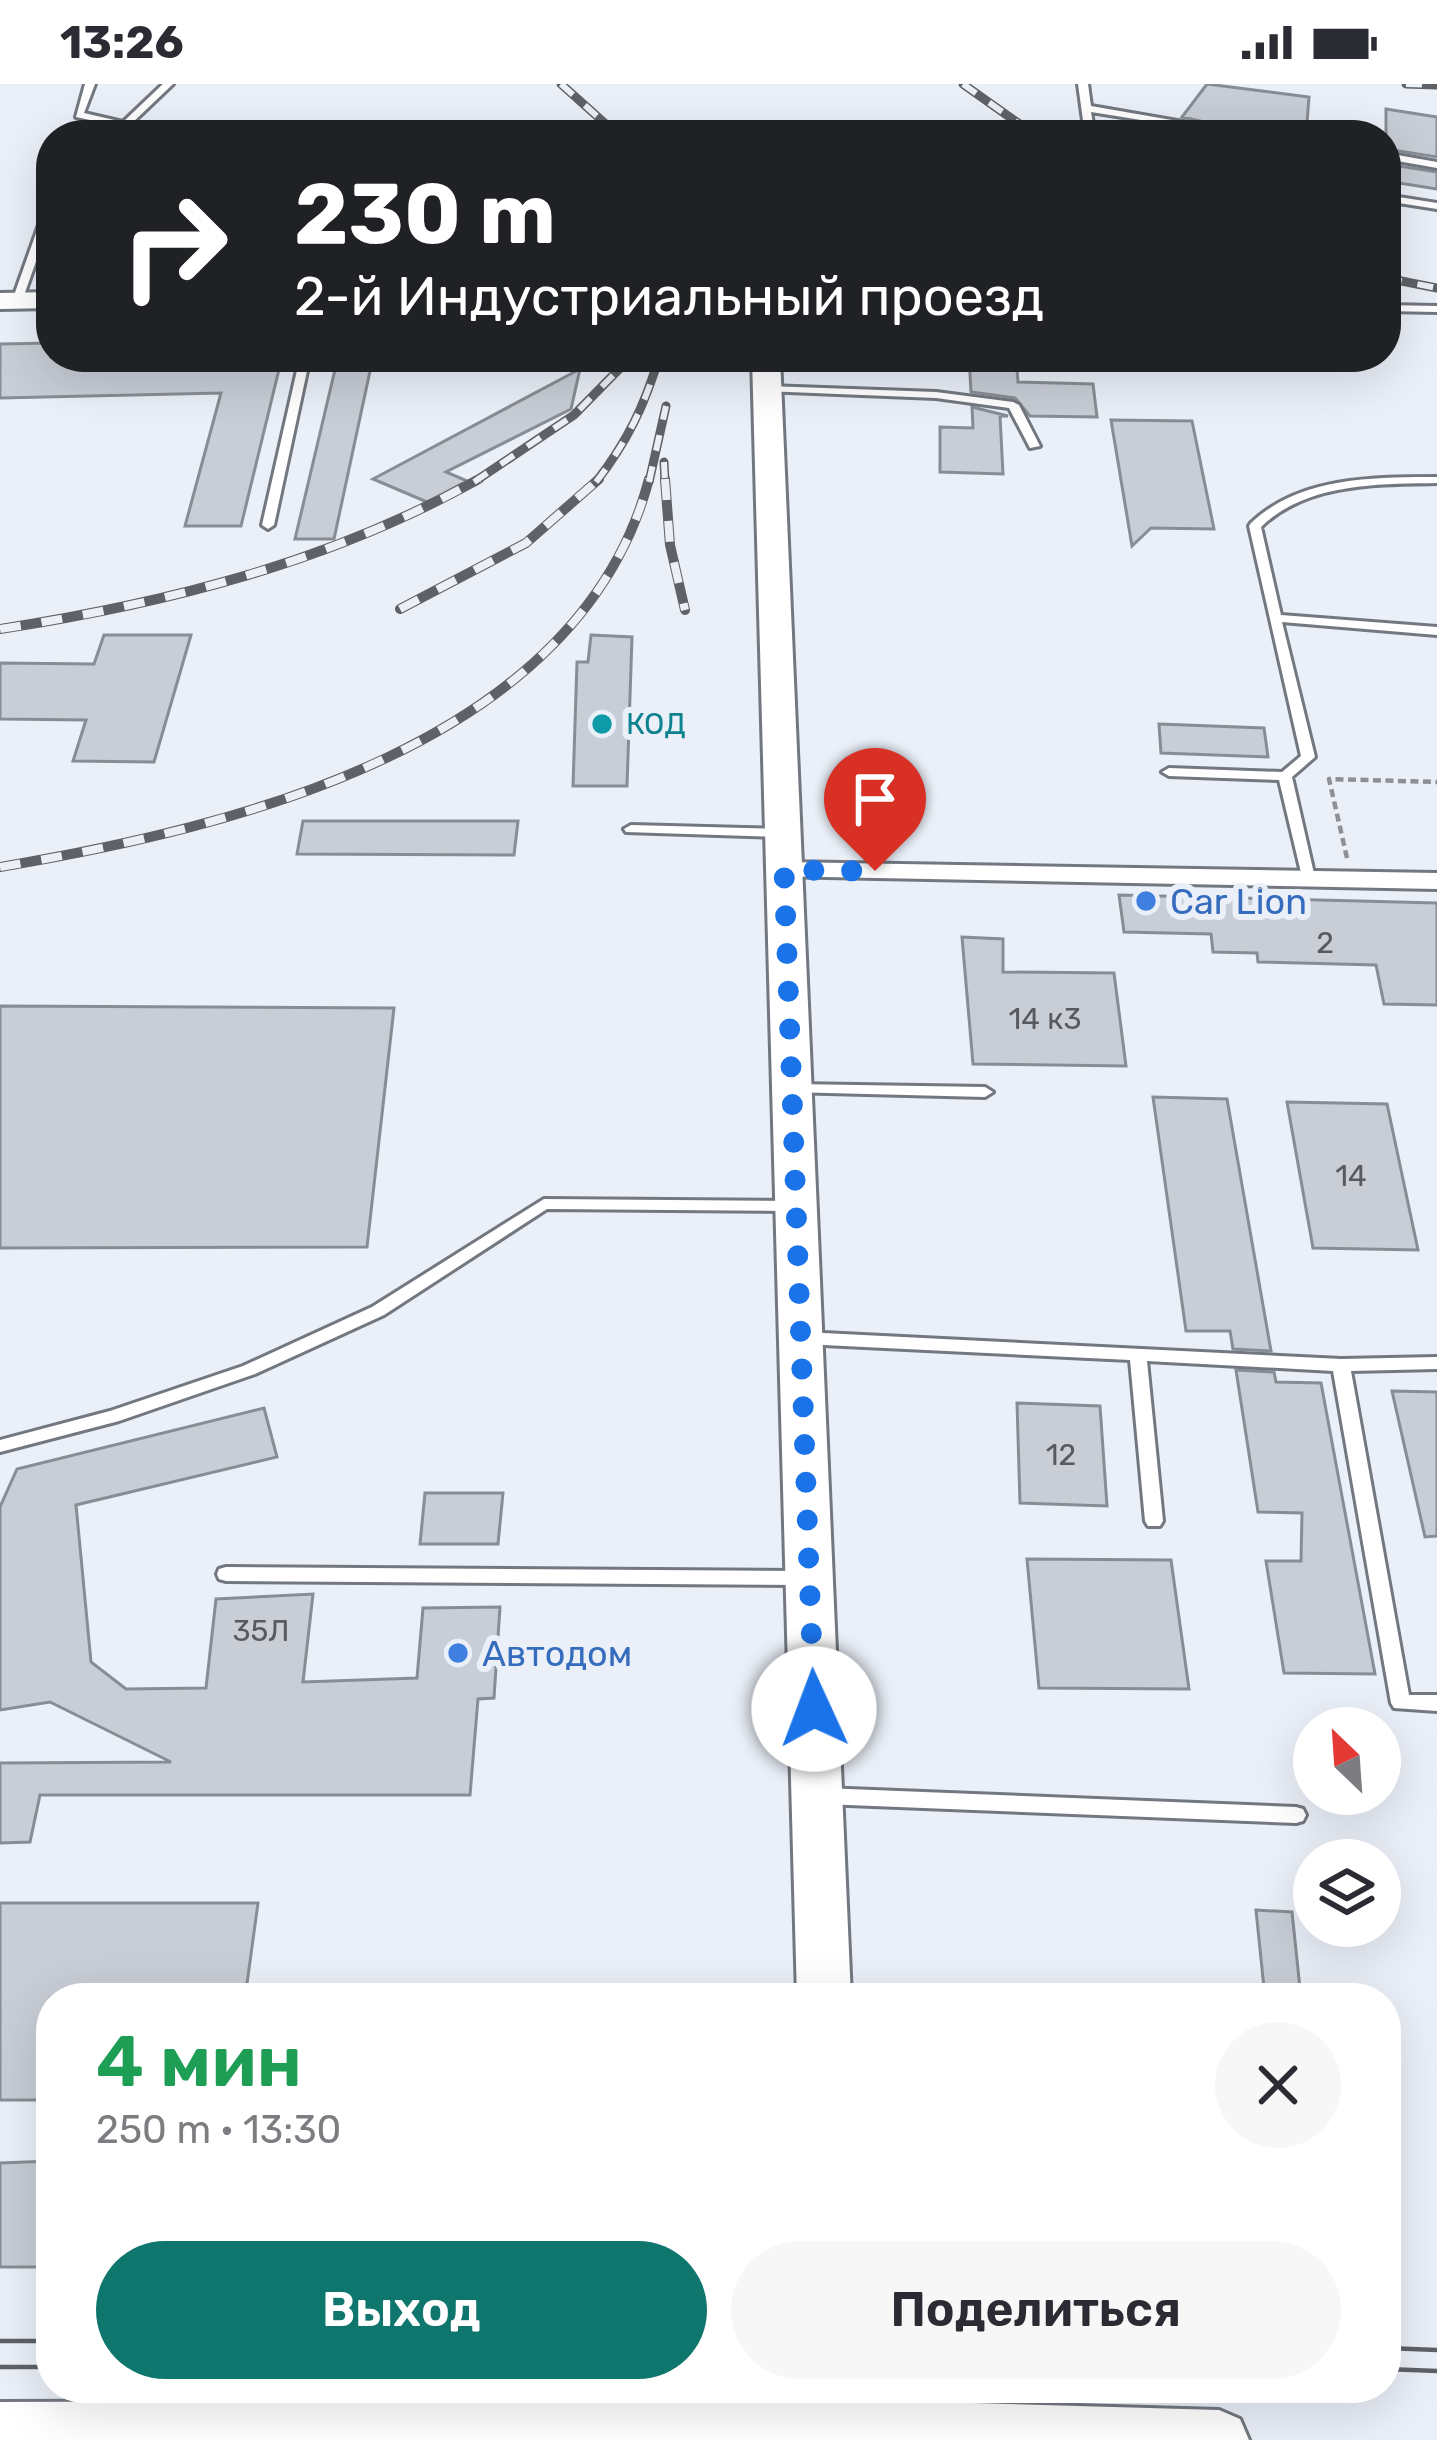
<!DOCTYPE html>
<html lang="ru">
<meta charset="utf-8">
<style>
:root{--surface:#fff;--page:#f7f7f7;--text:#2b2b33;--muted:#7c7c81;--accent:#0f766e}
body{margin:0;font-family:Rubik,sans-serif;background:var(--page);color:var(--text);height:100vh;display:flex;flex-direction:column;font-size:45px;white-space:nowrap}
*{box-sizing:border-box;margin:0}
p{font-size:39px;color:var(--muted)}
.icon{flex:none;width:66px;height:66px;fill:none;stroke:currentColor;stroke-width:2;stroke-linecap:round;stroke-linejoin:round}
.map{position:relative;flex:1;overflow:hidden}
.side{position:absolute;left:36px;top:1899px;width:1365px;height:420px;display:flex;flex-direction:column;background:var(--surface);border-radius:48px;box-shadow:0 12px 48px #0002}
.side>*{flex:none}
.hud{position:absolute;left:36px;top:36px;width:1365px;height:252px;border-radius:48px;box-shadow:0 12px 48px #0002;background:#202124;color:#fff;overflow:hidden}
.needle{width:78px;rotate:335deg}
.controls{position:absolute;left:1293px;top:1623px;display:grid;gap:24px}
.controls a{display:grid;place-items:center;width:108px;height:108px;border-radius:50%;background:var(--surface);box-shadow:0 12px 48px #0002;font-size:60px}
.pin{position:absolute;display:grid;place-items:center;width:102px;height:102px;color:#fff;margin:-123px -51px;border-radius:50% 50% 50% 0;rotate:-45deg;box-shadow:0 0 12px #0007}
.pin .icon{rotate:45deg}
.me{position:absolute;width:132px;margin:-66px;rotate:358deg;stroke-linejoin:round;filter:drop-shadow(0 0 9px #0008)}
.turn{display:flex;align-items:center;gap:42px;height:252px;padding:0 60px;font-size:54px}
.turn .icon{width:156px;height:156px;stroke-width:2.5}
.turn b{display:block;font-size:84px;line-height:102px}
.round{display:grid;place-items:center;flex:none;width:126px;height:126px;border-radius:63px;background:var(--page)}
.head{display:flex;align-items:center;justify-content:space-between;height:204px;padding:0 60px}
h1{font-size:72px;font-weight:600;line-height:90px;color:#1e9e55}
.action{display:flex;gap:24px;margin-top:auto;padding:24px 60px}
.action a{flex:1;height:138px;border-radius:72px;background:var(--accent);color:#fff;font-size:48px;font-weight:600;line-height:138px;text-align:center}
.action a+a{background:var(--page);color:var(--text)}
.status{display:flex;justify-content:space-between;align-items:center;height:84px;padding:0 60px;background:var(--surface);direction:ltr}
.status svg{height:33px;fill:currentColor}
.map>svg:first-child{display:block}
</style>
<div class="status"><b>13:26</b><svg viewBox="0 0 49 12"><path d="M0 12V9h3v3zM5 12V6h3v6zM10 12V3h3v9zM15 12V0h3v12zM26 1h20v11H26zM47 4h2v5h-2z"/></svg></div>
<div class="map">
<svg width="1437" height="2356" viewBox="0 0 1437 2356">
<rect width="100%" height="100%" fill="#eaeff8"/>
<path fill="#c8cdd6" stroke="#888d95" stroke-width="3" d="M1207,0L1309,13L1306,51H1262L1182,33Z
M1386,25L1437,33V73L1386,65Z
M1386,80L1437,88V105L1386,97Z
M51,259V273H282L241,442H185L221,309L0,314V260Z
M338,273H373L334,455H295Z
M969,273H1016L1018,298L1093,300L1097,333L1030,332L1015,314L971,308Z
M580,285L571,325L446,388L467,397L427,418L373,395Z
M972,323L1008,332H1000L1003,390L940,388V343L973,344Z
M1111,336L1192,337L1214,445L1151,444L1132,462Z
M104,551H191L154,678L73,677L86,636L0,635V579L94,580Z
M591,551L632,553L627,702H573L577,578H588Z
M1159,640L1264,644L1268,673L1161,669Z
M303,737H518L514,771L297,770Z
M1119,811L1437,819V921L1384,920L1376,881L1258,878L1257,869L1213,868L1211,850L1124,848Z
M962,853L1003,855V888L1114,889L1126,982L973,980Z
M0,922L394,924L367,1163L0,1164Z
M1153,1013L1227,1015L1271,1267L1233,1265L1230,1247H1186Z
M1287,1018L1387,1020L1418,1166L1313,1164Z
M1236,1286L1274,1288L1276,1298L1321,1299L1375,1590L1284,1589L1266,1477H1301L1302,1429L1258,1428Z
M1392,1307L1437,1308V1452L1425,1453Z
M1017,1319L1100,1322L1107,1422L1020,1419Z
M264,1324L277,1373L76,1421L91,1578L126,1605L206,1604L216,1515L313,1510L303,1598L417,1594L423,1524L500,1523L494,1614L478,1615L470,1711H40L30,1758L0,1759V1679L171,1678L50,1618L0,1626V1423L17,1385Z
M425,1409H503L498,1460H420Z
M1027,1475L1171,1476L1189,1605L1039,1604Z
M0,1819H258L245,1914H51V2016H0Z
M1256,1826L1292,1828L1301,1914H1265Z
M51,2077V2183H0V2079Z"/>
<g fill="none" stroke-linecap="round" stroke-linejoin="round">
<g stroke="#737880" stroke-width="6">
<path id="service" d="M85,0H95L84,29L123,38L163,0H173L131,40L151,51H138L122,43L76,33Z
M1078,0H1088L1091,22L1258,51H1235L1091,28L1095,51H1085Z
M1386,69L1437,78V84L1386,75Z
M1386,111L1437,119V125L1386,117Z
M51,118V135L22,217L13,219L12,217L46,121Z
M1386,221L1437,222V228L1386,227Z
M300,273H310L274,441L268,445L262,441Z
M768,302L936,308L1013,318L1019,321L1040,362L1030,364L1009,324L936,314L764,307L762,305Z
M1437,393V399C1378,400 1306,399 1261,443L1281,531L1437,543V551L1282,538L1315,673L1292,693L1315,794L1308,798L1303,797L1279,696L1169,692L1162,688L1169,684L1282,688L1301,672L1249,442L1251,439C1299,393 1374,393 1437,393Z
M631,741L783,745L790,749L783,753L626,748L624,745Z
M793,1000L985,1003L993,1008L985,1013L788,1008L785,1005L788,1002Z
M544,1115L795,1117L803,1122L795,1127L547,1125L384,1231L255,1290L119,1337L0,1368V1356L110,1327L243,1282L372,1223Z
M803,1248L1341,1275L1437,1273V1285L1351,1287L1409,1611H1437V1627L1394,1624L1391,1619L1333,1287L1147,1277L1163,1437L1160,1442H1148L1145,1437L1130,1276L803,1260L795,1254Z
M226,1483L803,1487L810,1489L812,1494L810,1499L803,1501L226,1497L219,1495L217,1490L219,1485Z
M823,1704L1296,1723L1303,1725L1306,1731L1303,1737L1296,1739L823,1720L816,1718L813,1712L816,1706Z"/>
</g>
<g stroke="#737880" stroke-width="6">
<path id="minor" d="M784,778L1437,789V805L774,792L770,786Z"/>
</g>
<g stroke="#737880" stroke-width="6">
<path id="tertiary" d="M51,208V224L0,225V209Z
M752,273H780L851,1914H797Z
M808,2304H868L869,2316L1219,2326L1240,2335L1249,2356H0V2318L809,2315Z"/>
</g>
<path stroke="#8d9096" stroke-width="4.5" stroke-dasharray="8 4.5" stroke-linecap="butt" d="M1347,774L1329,695L1437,698"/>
<use href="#service" fill="#fff" fill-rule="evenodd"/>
<use href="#minor" fill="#fff" fill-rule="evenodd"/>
<use href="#tertiary" fill="#fff" fill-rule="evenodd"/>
<path stroke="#5e6165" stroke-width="4.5" d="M0,2257H51
M1386,2264L1437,2266
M0,2283H51
M1386,2285L1437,2287"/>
<g stroke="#5e6165" stroke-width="9">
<path id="rail-far1" d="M561,0L618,51
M963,0L1035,51
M1406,0L1437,1
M1386,194L1437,204
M664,378L665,398
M474,398L574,331L631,273
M596,398C627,358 645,321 659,273
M649,398L666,322"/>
</g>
<g stroke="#5e6165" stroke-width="10">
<path id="rail" d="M665,395L670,461L685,526
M400,525L526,459L599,395
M0,545C168,519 330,478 479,395
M0,783C236,743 579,661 649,395"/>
</g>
<use href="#rail-far1" stroke="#eaeff8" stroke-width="6" stroke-dasharray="16" stroke-linecap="butt"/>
<use href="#rail" stroke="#eaeff8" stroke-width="8" stroke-dasharray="21" stroke-linecap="butt"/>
</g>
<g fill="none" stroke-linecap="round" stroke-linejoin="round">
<path stroke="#1a73e8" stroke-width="21" stroke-dasharray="0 37.8" d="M814,1625L784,786L875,787"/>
</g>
<circle fill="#0f9aa8" stroke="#eaeff8" stroke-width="4.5" cx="602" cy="640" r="12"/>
<g fill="#3f7fe0" stroke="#eaeff8" stroke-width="4.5">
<circle cx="1146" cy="817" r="12"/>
<circle cx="458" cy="1569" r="12"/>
</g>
<g text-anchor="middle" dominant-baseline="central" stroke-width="12" stroke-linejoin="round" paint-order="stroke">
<g font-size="30" fill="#0d838f" stroke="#eaeff8" text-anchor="start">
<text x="626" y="640">КОД</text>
</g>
<g font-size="30" fill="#575a5e">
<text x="1325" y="859">2</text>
<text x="1045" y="935">14 к3</text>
<text x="1351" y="1092">14</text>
<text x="1061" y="1371">12</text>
<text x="261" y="1547">35Л</text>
</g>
<g font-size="36" fill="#366cbe" stroke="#eaeff8" text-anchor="start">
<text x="1170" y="817">Car Lion</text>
<text x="482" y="1569">Автодом</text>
</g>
</g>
</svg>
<div class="controls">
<a><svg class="needle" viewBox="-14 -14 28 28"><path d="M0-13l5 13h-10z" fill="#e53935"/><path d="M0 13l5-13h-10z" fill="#7c7c81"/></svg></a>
<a><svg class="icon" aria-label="layers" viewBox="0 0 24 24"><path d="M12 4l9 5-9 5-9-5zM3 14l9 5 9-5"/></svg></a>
</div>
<div class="pin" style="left:875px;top:787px;background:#d93025"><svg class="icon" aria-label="arrive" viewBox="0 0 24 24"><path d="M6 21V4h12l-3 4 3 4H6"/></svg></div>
<svg class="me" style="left:814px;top:1625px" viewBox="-20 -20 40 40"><circle r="19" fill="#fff"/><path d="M0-13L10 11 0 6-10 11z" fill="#1a73e8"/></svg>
<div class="hud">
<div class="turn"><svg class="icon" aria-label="right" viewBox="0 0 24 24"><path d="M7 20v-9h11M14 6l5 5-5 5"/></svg><div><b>230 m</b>2-й Индустриальный проезд</div></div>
</div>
<section class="side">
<div class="head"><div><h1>4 мин</h1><p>250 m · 13:30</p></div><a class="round"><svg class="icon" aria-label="close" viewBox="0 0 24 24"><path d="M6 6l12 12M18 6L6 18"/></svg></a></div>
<div class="action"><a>Выход</a><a>Поделиться</a></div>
</section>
</div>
